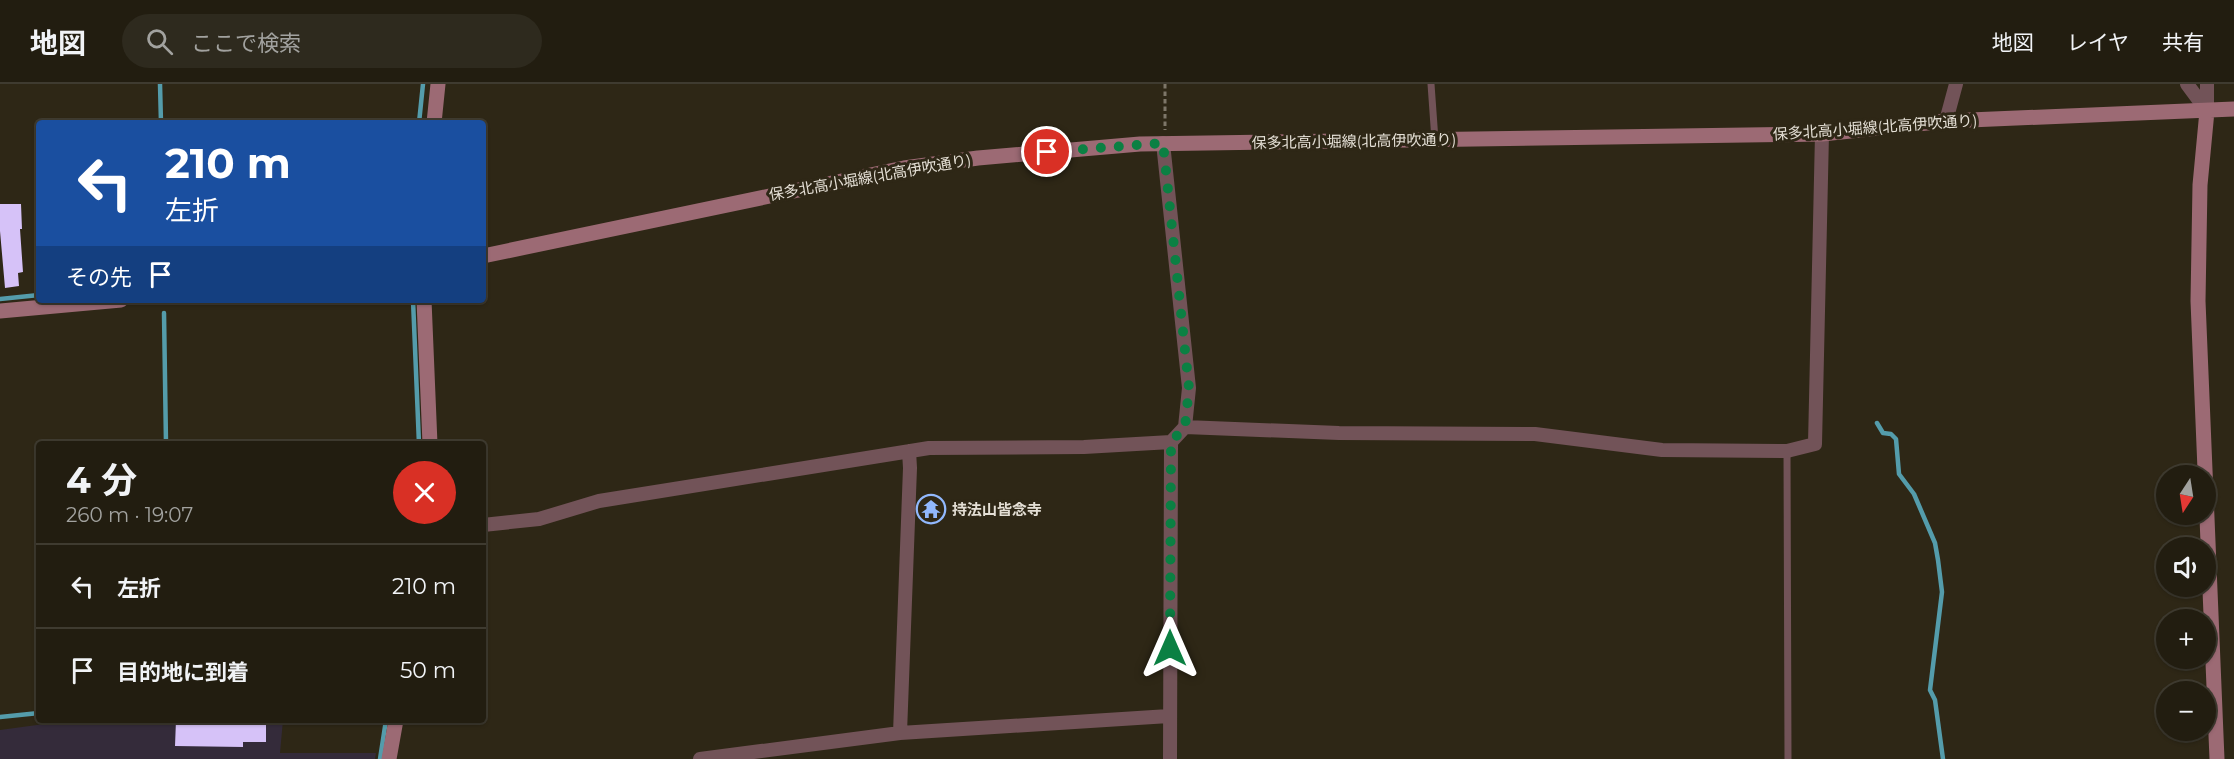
<!DOCTYPE html>
<html lang="ja">
<meta charset="utf-8">
<style>
:root{--surface:#221d10;--page:#2e2a1e;--text:#f1f3f6;--muted:#a2a29f;--line:#3f3b30}
body{margin:0;font-family:Montserrat,"Noto Sans JP",sans-serif;background:var(--page);color:var(--text);height:100vh;display:flex;flex-direction:column;font-size:22px;white-space:nowrap}
*{box-sizing:border-box;margin:0}
p{font-size:20px;color:var(--muted)}
.icon{flex:none;width:33px;height:33px;fill:none;stroke:currentColor;stroke-width:2;stroke-linecap:round;stroke-linejoin:round}
.map{position:relative;flex:1;overflow:hidden}
.sheet{position:absolute;left:36px;top:357px;width:450px;height:282px;display:flex;flex-direction:column;background:var(--surface);border-radius:6px;box-shadow:0 2px 4px #0004,0 0 0 2px var(--line)}
.sheet>*{flex:none}
.top-card{position:absolute;left:36px;top:36px;width:450px;height:183px;border-radius:6px;box-shadow:0 2px 4px #0004,0 0 0 2px var(--line);background:#1a4fa0;color:#fff;overflow:hidden}
.needle{width:39px;rotate:192deg}
.fabs{position:absolute;left:2156px;top:381px;display:grid;gap:12px}
.fabs a{display:grid;place-items:center;width:60px;height:60px;border-radius:50%;background:var(--surface);box-shadow:0 2px 4px #0004,0 0 0 2px var(--line);font-size:30px}
.pin{position:absolute;display:grid;place-items:center;width:51px;height:51px;color:#fff;margin:-26px;border:3px solid #fff;border-radius:50%;box-shadow:0 2px 6px #0007}
.me{position:absolute;width:66px;margin:-33px;rotate:0deg;stroke-linejoin:round;filter:drop-shadow(0 0 4px #0008)}
.turn{display:flex;align-items:center;gap:21px;height:126px;padding:0 30px;font-size:27px}
.turn .icon{width:78px;height:78px;stroke-width:2.5}
.turn b{display:block;font-size:42px;line-height:51px}
.then{display:flex;align-items:center;height:57px;padding:0 30px;background:#0003;gap:12px;font-size:22px}
.round{display:grid;place-items:center;flex:none;width:63px;height:63px;border-radius:32px;background:var(--page)}
.overview{display:flex;align-items:center;justify-content:space-between;height:102px;padding:0 30px}
h1{font-size:36px;font-weight:700;line-height:45px}
ul{padding:0;list-style:none}
li{display:flex;align-items:center;gap:18px;height:84px;padding:0 30px;border-top:2px solid var(--line)}
li div{flex:1}
li b{display:block;font-size:22px}
li em{font-style:normal}
header{display:flex;align-items:center;gap:36px;box-sizing:border-box;height:84px;padding:0 30px;background:var(--surface);border-bottom:2px solid var(--line)}
header strong{font-size:28px}
nav{display:flex;gap:33px;margin-inline-start:auto;font-size:21px}
.search{width:420px;height:54px;background:var(--page);display:flex;align-items:center;gap:15px;box-sizing:border-box;padding:0 21px;border-radius:33px;color:var(--muted);font-size:22px}
.map>svg:first-child{display:block}
</style>
<header>
<strong>地図</strong>
<div class="search"><svg class="icon" aria-label="search" viewBox="0 0 24 24"><circle cx="10" cy="10" r="6"/><path d="M15 15l6 6"/></svg>ここで検索</div>
<nav><a>地図</a><a>レイヤ</a><a>共有</a></nav>
</header>
<div class="map">
<svg width="2234" height="675" viewBox="0 0 2234 675">
<rect width="100%" height="100%" fill="#2e2716"/>
<path fill="#342b3a" d="M74,636H283L280,669H376L375,675H0V646Z"/>
<g fill="none" stroke-linecap="round" stroke-linejoin="round">
<path stroke="#549cab" stroke-width="4.5" d="M160,0L161,39
M419,39L423,0
M0,215L39,211
M413,216L419,360
M164,229L166,360
M1877,339L1883,349L1891,350L1896,355L1899,390L1914,410L1935,459L1938,476L1942,508L1930,606L1935,616L1943,675
M0,633L39,629
M380,675L386,636"/>
</g>
<path fill="#d6c2f8" d="M0,120H21L22,145H20L23,188L18,189L19,202L5,204L0,147Z
M176,636H266V658H243V663L175,662Z"/>
<g fill="none" stroke-linecap="round" stroke-linejoin="round">
<path stroke="#7d7668" stroke-width="3" stroke-dasharray="4.5 3" stroke-linecap="butt" d="M1165,0V46"/>
<path stroke="#725358" stroke-width="7" d="M1431,0L1435,56
M1787,367L1788,675"/>
<path stroke="#725358" stroke-width="14" d="M2187,0L2207,27
M2207,27V0
M1946,37L1956,0
M1163,59L1189,304L1185,343
M1171,358L1185,343L1339,349L1535,350L1662,366L1787,367L1815,360L1822,50
M483,441L539,435L599,417L929,364L1084,363L1171,358L1170,675
M900,649L910,384L909,367
M700,675L900,649L1169,632"/>
<path stroke="#9c6a74" stroke-width="15" d="M2207,27L2200,101L2198,217L2217,675
M434,39L438,0
M483,172L904,84L978,74L1140,60L1822,50L1946,37L2234,25
M424,216L430,360
M0,227L121,216
M389,675L396,636"/>
</g>
<g fill="none" stroke-linecap="round" stroke-linejoin="round">
<path stroke="#0b8043" stroke-width="10" stroke-dasharray="0 18" d="M1047,68L1163,59L1189,304L1185,343L1171,358L1170,564"/>
</g>
<defs>
<g id="temple-ring" transform="scale(1.5)"><circle r="9.5" fill="#2e2716" stroke="#91b8fd" stroke-width="1.5"/><path d="M0-6L5-2H3V0L6.5 2.5H4V6H1.5V3h-3V6H-4V2.5H-6.5L-3 0V-2H-5Z" fill="#91b8fd"/></g>
</defs>
<g fill-rule="evenodd">
<use href="#temple-ring" x="931" y="425"/>
</g>
<g text-anchor="middle" dominant-baseline="central" stroke-width="6" stroke-linejoin="round" paint-order="stroke">
<g font-size="15" fill="#e4dfd5" stroke="#2e2716">
<text transform="translate(1875 43) rotate(-4)">保多北高小堀線(北高伊吹通り)</text>
<text transform="translate(1354 57) rotate(-1)">保多北高小堀線(北高伊吹通り)</text>
<text transform="translate(870 93) rotate(-10)">保多北高小堀線(北高伊吹通り)</text>
</g>
<g font-size="15" font-weight="bold" fill="#e4dfd5" stroke="#2e2716" text-anchor="start">
<text x="952" y="425">持法山皆念寺</text>
</g>
</g>
</svg>
<div class="fabs">
<a><svg class="needle" viewBox="-14 -14 28 28"><path d="M0-13l5 13h-10z" fill="#e53935"/><path d="M0 13l5-13h-10z" fill="#a2a29f"/></svg></a>
<a><svg class="icon" aria-label="sound" viewBox="0 0 24 24"><path d="M4 9h4l5-4v14l-5-4H4zM17 9q2 3 0 6"/></svg></a>
<a>+</a>
<a>−</a>
</div>
<div class="pin" style="left:1047px;top:68px;background:#d93025"><svg class="icon" aria-label="arrive" viewBox="0 0 24 24"><path d="M6 21V4h12l-3 4 3 4H6"/></svg></div>
<svg class="me" style="left:1170px;top:564px" viewBox="-20 -20 40 40"><path d="M0-17L14 15 0 8-14 15z" fill="#0b8043" stroke="#fff" stroke-width="4"/></svg>
<div class="top-card">
<div class="turn"><svg class="icon" aria-label="left" viewBox="0 0 24 24"><path d="M17 20v-9H6M10 6l-5 5 5 5"/></svg><div><b>210 m</b>左折</div></div>
<div class="then">その先<svg class="icon" aria-label="arrive" viewBox="0 0 24 24"><path d="M6 21V4h12l-3 4 3 4H6"/></svg></div>
</div>
<section class="sheet">
<div class="overview"><div><h1>4 分</h1><p>260 m · 19:07</p></div><a class="round" style="background:#d93025;color:#fff"><svg class="icon" aria-label="close" viewBox="0 0 24 24"><path d="M6 6l12 12M18 6L6 18"/></svg></a></div>
<ul>
<li><svg class="icon" aria-label="left" viewBox="0 0 24 24"><path d="M17 20v-9H6M10 6l-5 5 5 5"/></svg><div><b>左折</b></div><em>210 m</em></li>
<li><svg class="icon" aria-label="arrive" viewBox="0 0 24 24"><path d="M6 21V4h12l-3 4 3 4H6"/></svg><div><b>目的地に到着</b></div><em>50 m</em></li>
</ul>
</section>
</div>
